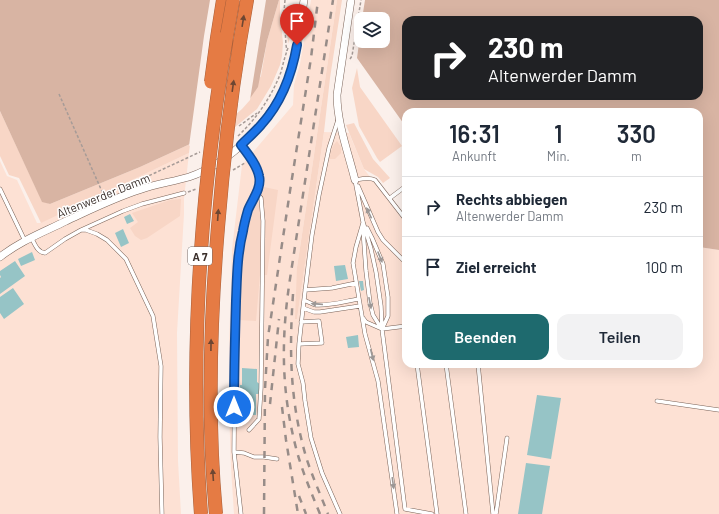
<!DOCTYPE html>
<html lang="de">
<style>
:root{--surface:#fff;--page:#f2f2f3;--text:#1f2937;--muted:#747a83;--line:#e0e1e3;--accent:#1e6a6e}
body{margin:0;font-family:Barlow,sans-serif;background:var(--page);color:var(--text);height:100vh;display:flex;flex-direction:column;font-size:15px;white-space:nowrap}
*{box-sizing:border-box;margin:0}
p{font-size:13px;color:var(--muted)}
.icon{flex:none;width:22px;height:22px;fill:none;stroke:currentColor;stroke-width:2;stroke-linecap:round;stroke-linejoin:round}
.map{position:relative;flex:1;overflow:hidden}
.sheet{position:absolute;left:402px;top:108px;width:301px;height:260px;display:flex;flex-direction:column;background:var(--surface);border-radius:12px;box-shadow:0 4px 16px #0002}
.sheet>*{flex:none}
.hud{position:absolute;left:402px;top:16px;width:301px;height:84px;border-radius:12px;box-shadow:0 4px 16px #0002;background:#202124;color:#fff;overflow:hidden}
.controls{position:absolute;left:354px;top:12px;display:grid;gap:8px}
.controls a{display:grid;place-items:center;width:36px;height:36px;border-radius:8px;background:var(--surface);box-shadow:0 4px 16px #0002;font-size:20px}
.pin{position:absolute;display:grid;place-items:center;width:34px;height:34px;color:#fff;margin:-41px -17px;border-radius:50% 50% 50% 0;rotate:-45deg;box-shadow:0 0 4px #0007}
.pin .icon{rotate:45deg}
.me{position:absolute;width:44px;margin:-22px;rotate:0deg;stroke-linejoin:round;filter:drop-shadow(0 0 3px #0008)}
.turn{display:flex;align-items:center;gap:14px;height:84px;padding:0 20px;font-size:18px}
.turn .icon{width:52px;height:52px;stroke-width:2.5}
.turn b{display:block;font-size:28px;line-height:34px}
.eta{display:flex;justify-content:space-evenly;align-items:center;height:68px;text-align:center}
.eta b{font-size:24px;font-weight:600;line-height:28px}
.cta{display:flex;gap:8px;margin-top:auto;padding:8px 20px}
.cta a{flex:1;height:46px;border-radius:12px;background:var(--accent);color:#fff;font-size:16px;font-weight:600;line-height:46px;text-align:center}
.cta a+a{background:var(--page);color:var(--text)}
ul{padding:0;list-style:none}
li{display:flex;align-items:center;gap:12px;height:60px;padding:0 20px;border-top:1px solid var(--line)}
li div{flex:1}
li b{display:block;font-size:15px}
li em{font-style:normal}
.map>svg:first-child{display:block}
</style>
<div class="map">
<svg width="719" height="514" viewBox="0 0 719 514">
<rect width="100%" height="100%" fill="#fbf0eb"/>
<path fill="#fde1d4" d="M311,0H337L308,195L297,267V318L324,132L349,133L364,169L406,224V364H699V247L719,250V514H234L231,468L229,408V351L232,249L242,165L293,105L294,85L300,64Z
M189,153L184,199V214L177,333L178,461L181,514H0V161L7,176L17,180L37,223H40Z"/>
<path fill="#f8d6c6" d="M279,0H280V14L283,43L282,56L280,65L271,86L257,109L223,137L212,143V131L226,121L261,76L267,41Z
M337,0H342L330,78L324,132L297,319H295L297,267L308,195Z
M285,12L294,14L291,34L288,44Z
M357,68L360,87L402,146L380,162L377,158L359,126L352,88Z
M0,111L42,201L50,204L140,167L190,144L189,153L41,223L21,182L19,178L9,175L0,156Z
M354,123L373,159L390,178L383,183L378,177L364,169L346,125Z
M337,141L341,147V153L335,159H329C331,153 332,145 337,141Z
M264,187L278,190L267,275H260L256,321L240,320L242,249L251,206Z
M181,199L180,216L147,238L141,240L135,236L130,228L138,222L132,213L170,200Z"/>
<path fill="#d8b4a3" fill-rule="evenodd" d="M0,0H279L267,41L258,87L251,97L226,121L212,131L190,144L140,167L50,204L42,202L0,111Z
M365,0H719V250L699,247V112H406V127L357,58L361,29V41H383V19H362ZM406,20H699V96H406Z"/>
<path fill="#fbf0eb" d="M210,0H238L213,132L189,146L204,36Z
M240,0H266L250,100L242,109L227,122L220,127L232,42Z"/>
<path fill="#96c4c6" d="M130,214L134,221L127,224L124,217Z
M123,229L129,243L121,247L115,233Z
M32,252L35,260L21,266L18,259Z
M15,261L25,276L0,294V278L1,277L0,275V271Z
M345,265L348,279L336,281L334,266Z
M359,281H363L364,290L361,291Z
M13,288L24,304L4,319L0,313V297Z
M358,335L359,347L348,348L346,337Z
M242,368L257,369V382L261,385V391L259,394H256V415L242,414V389H240V385H242Z
M537,395L561,398L551,459L527,455Z
M526,463L550,466L542,514H518Z"/>
<g fill="none" stroke-linecap="round" stroke-linejoin="round">
<g stroke="#7a6358" stroke-width="4.5">
<path id="service" d="M338,120L329,148L319,195L312,235L303,308L299,344L298,364L303,383L305,401L311,438L322,473L340,514
M355,180L363,222L371,249L376,272L381,306L382,329L405,509L432,514
M355,180C361,179 369,177 375,180L406,220
M358,186L378,232L383,240L405,262
M0,189L25,241
M390,198L406,186
M363,223L356,247L353,263L365,334L378,381L397,514
M367,228L372,238L383,264L388,297V316L383,327
M363,229L366,271L370,303L373,315L381,328
M81,230H86L97,234L107,240L126,259L153,316L161,366L160,437L162,514
M31,237C35,244 37,252 45,253L65,239L81,230L123,211L142,204L184,193
M305,290L332,288L356,283
M304,300C308,302 312,304 316,305C329,306 346,301 359,299
M303,308L314,312H320L360,306
M363,318L366,322L382,329L406,326
M299,344L322,343L319,321L301,322
M417,364L437,514
M446,364L466,514
M478,364L493,514
M657,401L719,410
M249,430L259,419L261,388L263,221L261,198L256,192
M234,452L244,453L254,457H264L277,459
M241,514L234,452L235,333L237,282L239,252L243,233L248,211L258,189L259,182V176L256,168L241,145
M496,514L507,438"/>
</g>
<g stroke="#7a6358" stroke-width="8">
<path id="minor" d="M351,0L337,95C337,123 348,152 355,180
M0,257C20,241 44,232 66,221C90,210 114,198 139,190C155,184 172,182 189,177C231,163 274,119 289,77C298,52 300,26 304,0"/>
</g>
<g stroke="#a9603b" stroke-width="14">
<path id="motorway" d="M217,38L223,0
M240,41L247,0"/>
</g>
<path stroke="#a69b97" stroke-width="1.5" stroke-dasharray="3 2" stroke-linecap="butt" d="M285,0L284,11L286,45L287,51
M284,11L296,12
M350,59L352,56L361,0
M59,94L104,196
M239,126L257,113
M238,136C257,118 272,96 281,72C283,64 285,56 288,48
M233,170L245,163
M131,184L200,152
M188,192L196,189"/>
<use href="#service" stroke="#fff" stroke-width="3.5"/>
<use href="#minor" stroke="#fff" stroke-width="7"/>
<use href="#motorway" stroke="#e57b44" stroke-width="13"/>
<path stroke="#978c88" stroke-width="2.5" stroke-dasharray="7 7" stroke-linecap="butt" d="M293,294C289,352 290,404 307,460C313,478 321,496 328,514
M270,404L279,319
M282,407L286,440L298,514
M299,496L306,514
M264,514L265,389L268,337L290,191L311,58L318,0
M320,514C311,492 302,471 296,448C281,390 281,338 290,279L333,0"/>
<g stroke="#a9603b" stroke-width="14" stroke-linecap="butt">
<path id="motorway-bridge" d="M211,82L217,38
M201,514C188,342 202,170 233,0
M216,514C207,419 210,323 218,227C223,165 230,103 240,41"/>
</g>
<use href="#motorway-bridge" stroke="#e57b44" stroke-width="13"/>
</g>
<defs><path id="oneway-solid" d="M-6-.8H1V-3.2L6.5 0L1 3.2V.8H-6Z"/></defs>
<g fill="#6d4632">
<use href="#oneway-solid" transform="translate(243 21) rotate(-81)"/>
<use href="#oneway-solid" transform="translate(233 86) rotate(-82)"/>
<use href="#oneway-solid" transform="translate(218 215) rotate(-86)"/>
<use href="#oneway-solid" transform="translate(211 345) rotate(-89)"/>
<use href="#oneway-solid" transform="translate(213 475) rotate(-94)"/>
</g>
<g fill="#9c9795">
<use href="#oneway-solid" transform="translate(369 213) rotate(-115)"/>
<use href="#oneway-solid" transform="translate(380 257) rotate(68)"/>
<use href="#oneway-solid" transform="translate(370 303) rotate(79)"/>
<use href="#oneway-solid" transform="translate(317 304) rotate(-175)"/>
<use href="#oneway-solid" transform="translate(372 355) rotate(76)"/>
<use href="#oneway-solid" transform="translate(393 483) rotate(82)"/>
</g>
<g fill="none" stroke-linecap="round" stroke-linejoin="round">
<g stroke="#114b97" stroke-width="10">
<path id="route" d="M234,407C234,372 235,336 236,301C237,278 237,254 243,231C244,224 246,217 248,210C252,200 262,188 259,176C257,165 248,154 241,145C248,138 255,132 261,125C281,103 292,74 297,45"/>
</g>
<use href="#route" stroke="#1a73e8" stroke-width="7"/>
</g>
<g text-anchor="middle" dominant-baseline="central" stroke-width="3" stroke-linejoin="round" paint-order="stroke">
<rect fill="#fff" stroke="#756d6b" stroke-width="1" x="188" y="247" width="24" height="18" rx="3"/>
<g font-size="11" font-weight="bold" fill="#3a2f2b">
<text x="200" y="256">A 7</text>
</g>
<g font-size="12" fill="#3a2f2b" stroke="#fff">
<text transform="translate(103 195) rotate(-22)">Altenwerder Damm</text>
</g>
</g>
</svg>
<div class="controls">
<a><svg class="icon" aria-label="layers" viewBox="0 0 24 24"><path d="M12 4l9 5-9 5-9-5zM3 14l9 5 9-5"/></svg></a>
</div>
<div class="pin" style="left:297px;top:45px;background:#d93025"><svg class="icon" aria-label="arrive" viewBox="0 0 24 24"><path d="M6 21V4h12l-3 4 3 4H6"/></svg></div>
<svg class="me" style="left:234px;top:407px" viewBox="-20 -20 40 40"><circle r="17" fill="#1a73e8" stroke="#fff" stroke-width="3"/><path d="M0-11L8 9 0 5-8 9z" fill="#fff"/></svg>
<div class="hud">
<div class="turn"><svg class="icon" aria-label="right" viewBox="0 0 24 24"><path d="M7 20v-9h11M14 6l5 5-5 5"/></svg><div><b>230 m</b>Altenwerder Damm</div></div>
</div>
<section class="sheet">
<div class="eta">
<div><b>16:31</b><p>Ankunft</p></div>
<div><b>1</b><p>Min.</p></div>
<div><b>330</b><p>m</p></div>
</div>
<ul>
<li><svg class="icon" aria-label="right" viewBox="0 0 24 24"><path d="M7 20v-9h11M14 6l5 5-5 5"/></svg><div><b>Rechts abbiegen</b><p>Altenwerder Damm</p></div><em>230 m</em></li>
<li><svg class="icon" aria-label="arrive" viewBox="0 0 24 24"><path d="M6 21V4h12l-3 4 3 4H6"/></svg><div><b>Ziel erreicht</b></div><em>100 m</em></li>
</ul>
<div class="cta"><a>Beenden</a><a>Teilen</a></div>
</section>
</div>
